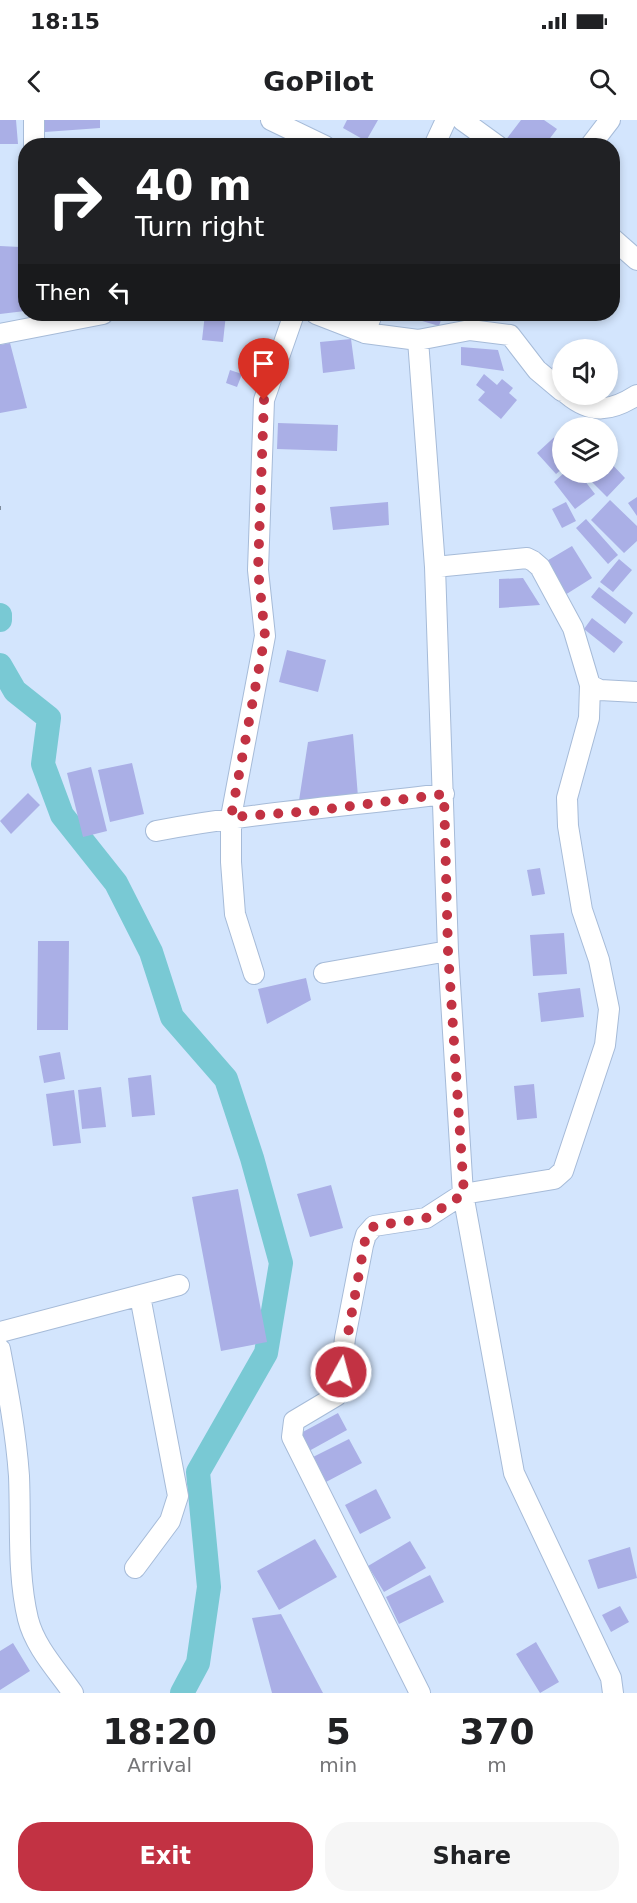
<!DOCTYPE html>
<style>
:root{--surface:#fff;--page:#f6f6f6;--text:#202124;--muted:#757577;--accent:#c23243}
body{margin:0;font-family:"DejaVu Sans",sans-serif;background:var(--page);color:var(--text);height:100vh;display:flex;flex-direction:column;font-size:22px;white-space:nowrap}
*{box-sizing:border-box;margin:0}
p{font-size:20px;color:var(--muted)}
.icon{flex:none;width:33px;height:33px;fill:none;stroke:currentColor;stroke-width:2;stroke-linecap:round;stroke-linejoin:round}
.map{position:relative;height:1573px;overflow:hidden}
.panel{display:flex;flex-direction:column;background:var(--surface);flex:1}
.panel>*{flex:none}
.banner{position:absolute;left:18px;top:18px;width:602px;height:183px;border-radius:24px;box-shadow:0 3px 9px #0003;background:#202124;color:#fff;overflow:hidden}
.fabs{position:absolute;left:552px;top:219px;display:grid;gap:12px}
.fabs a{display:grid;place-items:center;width:66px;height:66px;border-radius:50%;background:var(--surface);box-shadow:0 3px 9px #0003;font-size:30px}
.pin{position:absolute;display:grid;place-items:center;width:51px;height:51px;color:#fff;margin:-62px -26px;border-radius:50% 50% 50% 0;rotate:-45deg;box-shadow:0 0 6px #0007}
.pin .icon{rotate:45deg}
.me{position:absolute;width:66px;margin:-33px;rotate:7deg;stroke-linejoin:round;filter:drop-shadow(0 0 4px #0008)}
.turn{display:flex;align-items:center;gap:21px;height:126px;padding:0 18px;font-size:27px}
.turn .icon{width:78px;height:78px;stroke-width:2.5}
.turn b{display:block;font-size:42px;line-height:51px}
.then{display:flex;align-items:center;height:57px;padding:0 18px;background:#0003;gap:12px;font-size:22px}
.eta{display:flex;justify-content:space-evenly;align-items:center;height:102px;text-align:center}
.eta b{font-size:36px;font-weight:800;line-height:42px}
.action{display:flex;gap:12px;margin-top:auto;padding:12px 18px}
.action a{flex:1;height:69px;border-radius:24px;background:var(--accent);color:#fff;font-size:24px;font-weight:800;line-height:69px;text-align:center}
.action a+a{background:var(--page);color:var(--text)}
.status{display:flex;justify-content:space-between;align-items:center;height:42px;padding:0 30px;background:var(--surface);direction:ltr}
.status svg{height:16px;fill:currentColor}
header{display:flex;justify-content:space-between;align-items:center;height:78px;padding:0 18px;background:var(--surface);font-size:27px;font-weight:800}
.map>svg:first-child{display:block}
</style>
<div class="status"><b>18:15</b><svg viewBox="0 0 49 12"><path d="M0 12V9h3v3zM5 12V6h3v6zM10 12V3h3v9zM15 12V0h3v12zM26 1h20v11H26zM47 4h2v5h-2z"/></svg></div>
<header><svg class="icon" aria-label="back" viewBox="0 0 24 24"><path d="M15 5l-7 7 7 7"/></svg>GoPilot<svg class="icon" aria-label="search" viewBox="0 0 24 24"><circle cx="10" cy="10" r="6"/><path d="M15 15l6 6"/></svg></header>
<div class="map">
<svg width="637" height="1573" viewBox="0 0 637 1573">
<rect width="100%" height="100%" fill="#d3e5fd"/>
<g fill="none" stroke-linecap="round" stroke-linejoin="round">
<path stroke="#79c9d4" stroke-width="24" d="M0,495V500
M0,545L15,571L49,598L43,644L62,695L116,763L151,832L172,897L226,959L252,1038L281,1143L266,1233L198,1352L209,1467L198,1543L182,1573"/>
</g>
<path fill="#aaafe6" d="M0,0H16L18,24H0Z
M44,0H100V8L45,12Z
M347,0H378L366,21L343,8Z
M521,0H544L557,9L544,26H512L505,21Z
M0,126L20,127L25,191L0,194Z
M205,194H226L223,222L202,220Z
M414,194H443L439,206L412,198Z
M351,219L355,249L323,253L320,222Z
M10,223L27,288L0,293V225Z
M461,227L498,230L504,251L461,245Z
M562,234V257L552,248Z
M230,250L242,254L237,267L226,263Z
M484,254L497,265L502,259L513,268L509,273L517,280L501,299L478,280L485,272L476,265Z
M278,303L338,305L337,331L277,329Z
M562,310V349L556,354L537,333Z
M608,340L625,358L607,377L588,358L594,352H608Z
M565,352H578L595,374L575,389L554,362Z
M637,377V396L628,383Z
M610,380L637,406V421L624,433L591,400Z
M388,382L389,405L333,410L330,387Z
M566,382L576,401L562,408L552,389Z
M586,399L618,435L608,444L576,408Z
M572,426L592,458L565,475L545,442Z
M619,439L632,450L613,472L600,462Z
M523,458L540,485L499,488V459Z
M599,467L633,493L625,504L591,477Z
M592,498L623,522L614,533L584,509Z
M287,530L326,540L318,572L279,562Z
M353,614L358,677L298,687L308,622Z
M132,643L144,694L110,702L98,650Z
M91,647L107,711L83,717L67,653Z
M28,673L40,685L11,714L0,701Z
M540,748L545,774L532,776L527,750Z
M564,813L567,854L533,856L530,815Z
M38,821H69L68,910H37Z
M306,858L311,880L267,904L258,869Z
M580,868L584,897L541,902L538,873Z
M60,932L65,959L44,963L39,936Z
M151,955L155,995L132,997L128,958Z
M534,964L537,998L517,1000L514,966Z
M101,967L106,1007L82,1009L78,970Z
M74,970L81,1023L53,1026L46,974Z
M331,1065L343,1108L310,1117L297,1074Z
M238,1069L267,1222L221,1231L192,1077Z
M338,1293L347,1310L309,1331L299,1314Z
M349,1319L362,1343L326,1362L313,1337Z
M376,1369L391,1398L360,1414L345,1385Z
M315,1419L337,1457L279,1490L257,1451Z
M410,1421L426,1448L384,1472L368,1446Z
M630,1427L637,1458L598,1469L588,1440Z
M430,1455L444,1482L399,1504L386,1477Z
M620,1486L629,1502L611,1512L602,1495Z
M281,1494L323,1573H272L252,1498Z
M536,1522L559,1562L540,1573L516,1534Z
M13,1523L30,1551L0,1570V1531Z"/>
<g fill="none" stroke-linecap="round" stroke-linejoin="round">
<g stroke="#a6bbd8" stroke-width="22">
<path id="minor" d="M34,0V26
M271,0L325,26
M462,0L498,26
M434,26L446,0
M590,26L610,0
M612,118L637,140
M316,194L365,213L418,220L470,210L510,215L537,250L562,271
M365,213L372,194
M0,214L103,194
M418,220L435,447L448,831L463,1074L514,1353L611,1558L613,1573
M567,274C592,295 612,291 637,275
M590,565L600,570L637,572
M156,711C251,693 348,686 444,674
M324,853L448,831
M254,854L235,794L231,742V697L265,516L258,450L264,280L294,194
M0,1212L179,1165
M0,1229C8,1271 16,1313 19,1356C21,1403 17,1453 28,1499C35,1527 57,1550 73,1573
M135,1448L170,1401L178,1376L140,1176
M420,1573L292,1317L294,1301L336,1276L339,1270L345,1218L363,1125L366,1115L374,1106L426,1098L463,1074L554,1059L563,1051L605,925L609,889L599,840L582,790L568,706L567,678L589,598L590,565L573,508L540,447L533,441L527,438L435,447"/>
</g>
<path stroke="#7e8c9d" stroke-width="4" stroke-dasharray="3 4.5" stroke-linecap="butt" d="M0,388H1"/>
<use href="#minor" stroke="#fff" stroke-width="20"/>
</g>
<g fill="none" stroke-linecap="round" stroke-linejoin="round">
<path stroke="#c23243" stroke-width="10" stroke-dasharray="0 18" d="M264,280L258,450L265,516L231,697L313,691L444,674L448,831L464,1074L426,1098L374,1106L366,1115L341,1252"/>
</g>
</svg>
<div class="fabs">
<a><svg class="icon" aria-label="sound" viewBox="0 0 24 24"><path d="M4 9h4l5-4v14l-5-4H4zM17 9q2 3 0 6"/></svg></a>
<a><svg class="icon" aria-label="layers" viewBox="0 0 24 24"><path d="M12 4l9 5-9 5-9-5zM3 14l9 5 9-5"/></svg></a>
</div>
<div class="pin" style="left:264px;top:280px;background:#d93025"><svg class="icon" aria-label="arrive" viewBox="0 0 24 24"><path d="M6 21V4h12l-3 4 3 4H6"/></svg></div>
<svg class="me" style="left:341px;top:1252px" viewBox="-20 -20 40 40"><circle r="17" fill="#c23243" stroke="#fff" stroke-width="3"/><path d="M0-11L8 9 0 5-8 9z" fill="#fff"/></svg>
<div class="banner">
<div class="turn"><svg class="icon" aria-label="right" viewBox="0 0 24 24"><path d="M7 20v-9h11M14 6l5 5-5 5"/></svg><div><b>40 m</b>Turn right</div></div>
<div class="then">Then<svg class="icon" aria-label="left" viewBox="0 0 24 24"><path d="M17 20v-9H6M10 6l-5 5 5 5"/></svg></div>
</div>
</div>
<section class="panel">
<div class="eta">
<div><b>18:20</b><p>Arrival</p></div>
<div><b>5</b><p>min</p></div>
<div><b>370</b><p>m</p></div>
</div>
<div class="action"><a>Exit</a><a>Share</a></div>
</section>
